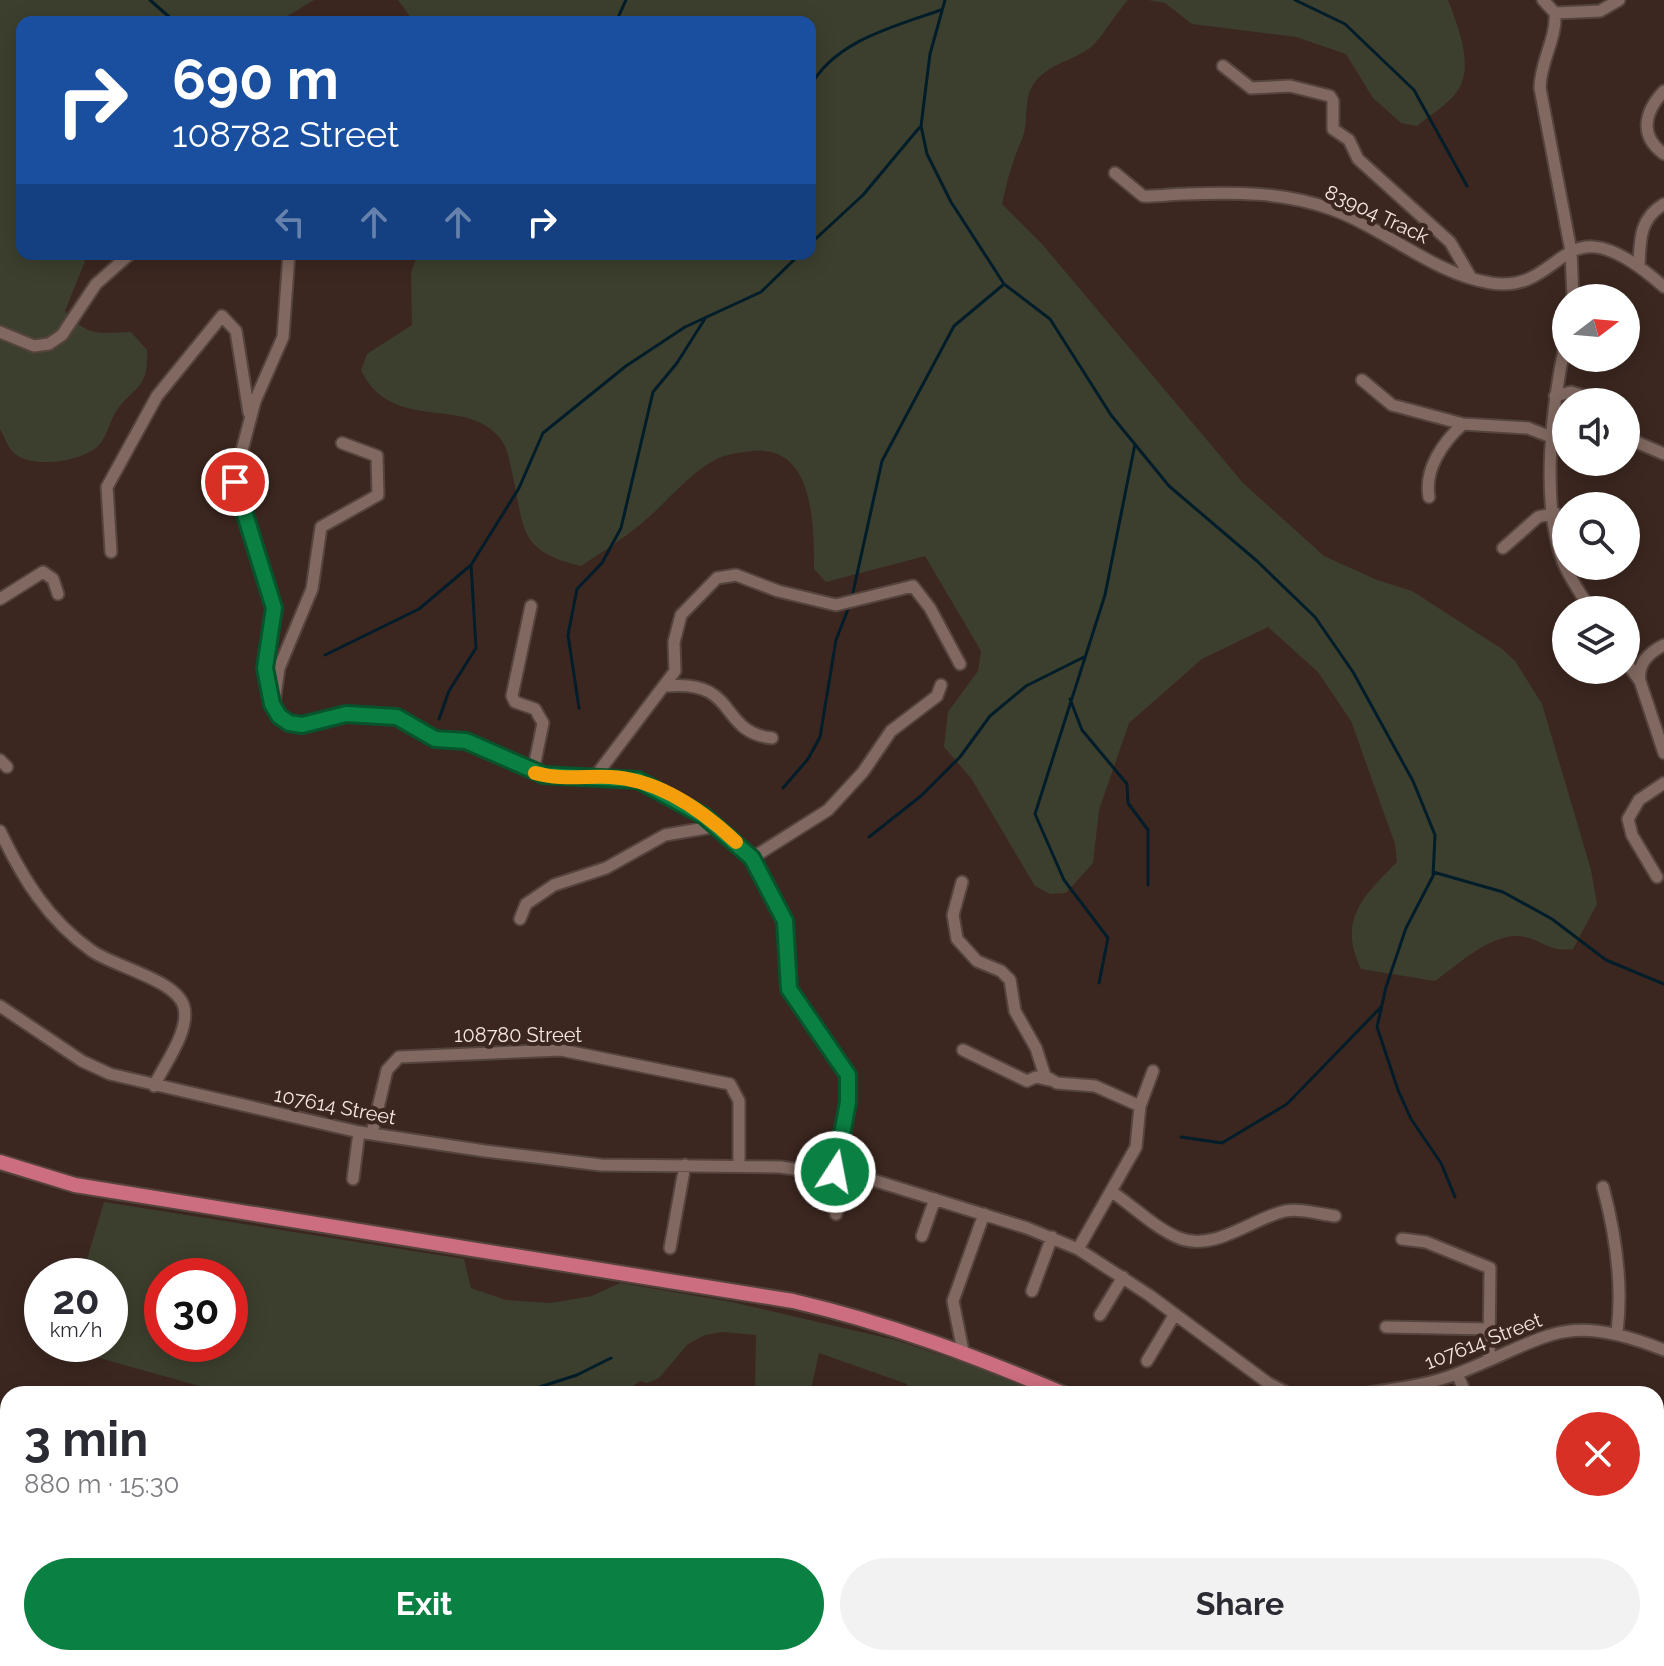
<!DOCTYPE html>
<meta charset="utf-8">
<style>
:root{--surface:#fff;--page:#f2f2f3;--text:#2b2b33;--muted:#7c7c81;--accent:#0b8043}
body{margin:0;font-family:Raleway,sans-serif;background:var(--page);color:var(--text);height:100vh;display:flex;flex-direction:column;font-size:30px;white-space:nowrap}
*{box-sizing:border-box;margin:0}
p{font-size:26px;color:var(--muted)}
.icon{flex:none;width:44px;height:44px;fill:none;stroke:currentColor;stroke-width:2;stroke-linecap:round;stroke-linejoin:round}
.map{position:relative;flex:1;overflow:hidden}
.drawer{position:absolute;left:0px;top:1386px;width:1664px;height:280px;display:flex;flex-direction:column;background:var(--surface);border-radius:24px 24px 0 0;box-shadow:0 4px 20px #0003}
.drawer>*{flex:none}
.hud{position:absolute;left:16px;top:16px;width:800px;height:244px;border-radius:16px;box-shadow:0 4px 20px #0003;background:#1a4fa0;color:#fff;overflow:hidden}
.needle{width:52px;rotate:74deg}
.controls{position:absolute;left:1552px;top:284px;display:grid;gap:16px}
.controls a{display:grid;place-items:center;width:88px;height:88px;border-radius:50%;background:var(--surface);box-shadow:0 4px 20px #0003;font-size:40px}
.speed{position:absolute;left:24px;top:1258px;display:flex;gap:16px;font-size:40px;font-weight:700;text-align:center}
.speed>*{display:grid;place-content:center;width:104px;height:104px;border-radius:50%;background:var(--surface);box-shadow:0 4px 20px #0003;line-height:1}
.speed small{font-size:20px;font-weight:400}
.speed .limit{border:12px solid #d22;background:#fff;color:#111}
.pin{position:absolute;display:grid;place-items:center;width:68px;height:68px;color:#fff;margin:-34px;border:4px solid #fff;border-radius:50%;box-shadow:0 2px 8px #0007}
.me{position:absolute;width:88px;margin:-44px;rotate:11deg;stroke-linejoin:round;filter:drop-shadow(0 0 6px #0008)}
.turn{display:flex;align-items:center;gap:28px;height:168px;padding:0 24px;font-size:36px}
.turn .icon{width:104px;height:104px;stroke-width:2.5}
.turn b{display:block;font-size:56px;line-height:68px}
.lanes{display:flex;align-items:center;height:76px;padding:0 24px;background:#0003;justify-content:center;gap:40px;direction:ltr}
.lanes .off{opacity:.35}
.round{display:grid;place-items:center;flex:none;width:84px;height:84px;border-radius:42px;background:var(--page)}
.headline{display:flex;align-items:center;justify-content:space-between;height:136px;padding:0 24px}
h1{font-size:48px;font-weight:700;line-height:60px}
.action{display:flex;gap:16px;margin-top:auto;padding:16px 24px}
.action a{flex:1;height:92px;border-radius:48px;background:var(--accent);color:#fff;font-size:32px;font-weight:700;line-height:92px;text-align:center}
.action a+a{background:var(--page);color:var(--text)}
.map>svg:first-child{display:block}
</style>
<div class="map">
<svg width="1664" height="1666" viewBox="0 0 1664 1666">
<rect width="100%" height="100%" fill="#3c2720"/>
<path fill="#3d3f2e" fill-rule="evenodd" d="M0,0H314L278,22H22V254H88L65,311C87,337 99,333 131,332L147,350C148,388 139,383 119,407C110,418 108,436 98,446C82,462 28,470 12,451C7,445 4,436 0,429Z
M398,0H1128C1115,14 1102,38 1090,48C1072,61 1045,65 1033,85C1023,100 1029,123 1022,139C1013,160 1007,180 1002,204L1042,244L1243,483L1324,556L1377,580L1412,591L1502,649L1515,661L1542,704L1591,870L1597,904L1573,949C1549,952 1546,942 1525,937C1494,930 1458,965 1435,981L1361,969C1337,919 1364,896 1397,862L1395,844L1351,721L1318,672L1268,627L1202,659L1129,723L1099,810L1093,863L1066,893L1050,894L1035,886L971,778L944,747L948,712L978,671L981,651L925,556L826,582L814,569C814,527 815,444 752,451C737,453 724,454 711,462C682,480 663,507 637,527C620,541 600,553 581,566C517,551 525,529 512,472C509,460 508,447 499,437C464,395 391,434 361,370L367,354L412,325L411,272L418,254H810V22H414Z
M1148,0H1448C1457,24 1473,62 1460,87C1452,102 1430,115 1417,126L1401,123L1373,98L1346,54L1296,37L1192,24L1165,3Z
M104,1202L464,1259L471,1288L506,1300L551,1303L592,1296L620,1283L732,1302L895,1340L976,1367L1042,1394H906L907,1384L819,1353L810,1394H755L756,1335L722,1332L705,1335L688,1344L659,1378L647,1383L640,1381L623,1394H227L68,1349L67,1344H110V1276H82ZM230,1276V1344H162V1276Z
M401,1658H771L759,1666H413Z
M1118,1658H1425L1423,1666H1121Z"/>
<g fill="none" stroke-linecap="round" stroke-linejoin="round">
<path stroke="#021d2a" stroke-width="3" d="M150,0L175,22
M945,0L930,54L921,126L927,154L951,202L1004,284L1050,319L1111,415L1169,486L1257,561L1315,617L1353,672L1413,781L1435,835L1433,876L1406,928L1386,987L1377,1027L1398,1090L1411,1119L1441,1163L1455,1197
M1295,0L1345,24L1414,90L1467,186
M616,22L626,0
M810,87C834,41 895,26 941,10
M810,244L863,195L919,128
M333,256L357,254
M852,597L882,461L954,326L1003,285
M325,655L419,609L471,565L519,488L543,433L626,366L685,327L761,292L800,254
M1070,699L1082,730L1127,784L1128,803L1148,830V885
M579,708L568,635L577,589L602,563L621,528L653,392L677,363L706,317
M439,719L449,691L476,648L471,565
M783,788L808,759L820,737L836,640L850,604
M869,837L921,796L960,757L990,716L1026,686L1084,657
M1433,872L1503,892L1552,919L1606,960L1664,984
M1099,983L1108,938L1064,880L1035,814L1105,595L1135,444
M1181,1137L1222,1143L1287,1104L1381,1007
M518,1394L577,1375L611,1358
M254,1666L257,1658
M1088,1666L1095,1661
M1335,1666L1341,1658"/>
<g stroke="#55433d" stroke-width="15">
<path id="minor" d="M1543,0L1555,13C1557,38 1540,62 1540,88L1571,251L1573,298
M1555,13L1600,11L1619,0
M1223,66L1251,88L1290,86L1330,96L1333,101V129L1349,140L1358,159L1450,242L1470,276
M1664,91C1644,112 1639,136 1664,154
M1115,173L1143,196C1157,197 1172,194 1186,194C1235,192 1284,192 1331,209C1385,228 1433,274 1491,283C1568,295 1558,193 1664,287
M289,254L283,337L255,401L235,477L274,608L265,668L274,707L289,723L302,725L346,714L397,717L435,739L466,741L544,775L638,780L718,826L761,870L787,929L789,989L848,1075V1102L835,1172
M1639,267C1640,240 1639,219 1664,204
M0,332L34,346L49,344L62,335L96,284L130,254
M1566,341C1552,403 1540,501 1563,562C1570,579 1581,594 1591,610
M1362,380L1392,405L1463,424L1528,428L1551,437
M1555,396L1571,392L1604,402
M1626,433L1634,441L1664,454
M1429,497C1424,469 1443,442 1463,424
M1503,548L1538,517L1555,513
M111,552L107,487L157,396L222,316L236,331L249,413
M0,599L43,572L53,579L58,594
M531,606L512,696L515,702L535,709L543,723L533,772
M1626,662L1640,681L1664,753
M1640,681C1637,663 1650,652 1664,645
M666,686C740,679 717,732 772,738
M274,703L279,668L312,589L321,527L378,495L377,456L342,443
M0,760L7,767
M594,778L675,671L674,642L681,615L717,578L736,575L778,591L836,605L913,586L930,608L960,664
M0,831C23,879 48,920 92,951C115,967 177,980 184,1007C190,1031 164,1065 154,1086
M752,858L828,810L863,772L891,731L937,696L941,685
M1657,877L1632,835L1628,819L1639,800L1664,783
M962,882L953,915L957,939L977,961L1001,971L1010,980L1015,1011L1036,1048L1045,1076L1057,1083L1095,1086L1140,1106
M520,919L526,904L554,885L606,868L665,835L718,826
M0,1006L82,1061L110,1074L359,1132L485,1151L601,1165L780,1167L876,1181L1027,1228L1078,1249L1149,1295L1268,1383L1289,1394
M963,1050L1027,1081L1036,1077L1049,1080
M372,1133L387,1070L399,1057L561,1050L730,1084L739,1101V1164
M353,1179L359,1132
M1603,1187C1615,1232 1623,1285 1617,1332
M1112,1192C1133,1206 1155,1228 1179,1238C1214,1252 1251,1219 1285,1211C1300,1208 1319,1214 1335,1216
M836,1214L847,1174
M922,1236L935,1199
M1402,1239L1426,1242L1490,1268L1489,1358
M670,1248L685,1165
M1078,1249L1136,1147L1140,1106L1153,1071
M1032,1291L1052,1237
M1100,1315L1123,1277
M1386,1327L1489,1329
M963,1351L953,1301L984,1214
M1147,1361L1175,1314
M1457,1374L1466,1394
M1361,1394C1393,1389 1426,1386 1456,1374C1548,1339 1562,1309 1664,1350
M0,1428L8,1427
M0,1556L8,1557
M0,1639L8,1640
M1102,1658L1106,1666
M309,1662L319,1666
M138,1663L155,1666
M47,1666L49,1658
M181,1666L183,1658
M1125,1666L1134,1658
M1437,1666L1440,1658
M1561,1666L1562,1658"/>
</g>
<g stroke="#55433d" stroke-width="18">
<path id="major" d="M0,1162L75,1185L793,1301C888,1323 975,1356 1064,1394
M1656,1646L1664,1649"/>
</g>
<use href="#minor" stroke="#816961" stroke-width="11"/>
<use href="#major" stroke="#cd6e80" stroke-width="14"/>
</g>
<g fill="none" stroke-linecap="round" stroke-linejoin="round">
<g stroke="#07532c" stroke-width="20">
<path id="route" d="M235,482L274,608L265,668L272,704L279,716L289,723L302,725L346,714L397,717L435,739L466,741L544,775L638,780L704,816L752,858L785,921L789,989L848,1075V1102L835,1172"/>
</g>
<use href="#route" stroke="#0b8043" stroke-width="14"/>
<path stroke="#f59e0b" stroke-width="14" d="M535,773C560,780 584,776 610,777C657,779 702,810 736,842"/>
</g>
<g text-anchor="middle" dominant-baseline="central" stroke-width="8" stroke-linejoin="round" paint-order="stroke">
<g font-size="20" fill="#f5e6e1" stroke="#3c2720">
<text transform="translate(1377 214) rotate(25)">83904 Track</text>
<text x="518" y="1035">108780 Street</text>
<text transform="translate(335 1106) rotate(11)">107614 Street</text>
<text transform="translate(1483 1341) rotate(-21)">107614 Street</text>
</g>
</g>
</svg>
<div class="controls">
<a><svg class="needle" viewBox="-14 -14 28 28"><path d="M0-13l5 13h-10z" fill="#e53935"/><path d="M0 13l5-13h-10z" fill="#7c7c81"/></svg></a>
<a><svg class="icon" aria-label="sound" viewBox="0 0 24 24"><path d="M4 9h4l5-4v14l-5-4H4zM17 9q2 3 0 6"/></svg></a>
<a><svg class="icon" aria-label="search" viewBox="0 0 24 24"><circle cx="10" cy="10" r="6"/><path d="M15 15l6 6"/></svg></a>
<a><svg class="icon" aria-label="layers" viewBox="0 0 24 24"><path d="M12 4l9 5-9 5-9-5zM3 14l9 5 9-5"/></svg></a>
</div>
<div class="speed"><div>20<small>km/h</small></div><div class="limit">30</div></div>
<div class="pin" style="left:235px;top:482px;background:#d93025"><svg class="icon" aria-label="arrive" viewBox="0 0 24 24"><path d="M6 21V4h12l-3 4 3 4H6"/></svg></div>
<svg class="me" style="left:835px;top:1172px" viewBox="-20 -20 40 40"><circle r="17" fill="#0b8043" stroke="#fff" stroke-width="3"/><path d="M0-11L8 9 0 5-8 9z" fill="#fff"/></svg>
<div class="hud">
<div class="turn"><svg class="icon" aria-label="right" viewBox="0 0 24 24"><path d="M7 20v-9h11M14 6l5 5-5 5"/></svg><div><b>690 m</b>108782 Street</div></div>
<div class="lanes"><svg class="icon off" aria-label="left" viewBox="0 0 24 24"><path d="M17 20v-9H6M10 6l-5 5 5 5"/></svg><svg class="icon off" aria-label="ahead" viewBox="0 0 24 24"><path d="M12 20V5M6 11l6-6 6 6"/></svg><svg class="icon off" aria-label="ahead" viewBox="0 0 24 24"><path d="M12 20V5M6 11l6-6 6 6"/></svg><svg class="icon" aria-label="right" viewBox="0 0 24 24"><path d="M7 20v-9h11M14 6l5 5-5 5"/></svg></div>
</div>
<section class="drawer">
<div class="headline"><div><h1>3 min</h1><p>880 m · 15:30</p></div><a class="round" style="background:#d93025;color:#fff"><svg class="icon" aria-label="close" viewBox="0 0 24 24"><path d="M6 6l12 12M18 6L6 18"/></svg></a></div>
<div class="action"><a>Exit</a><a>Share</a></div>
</section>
</div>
